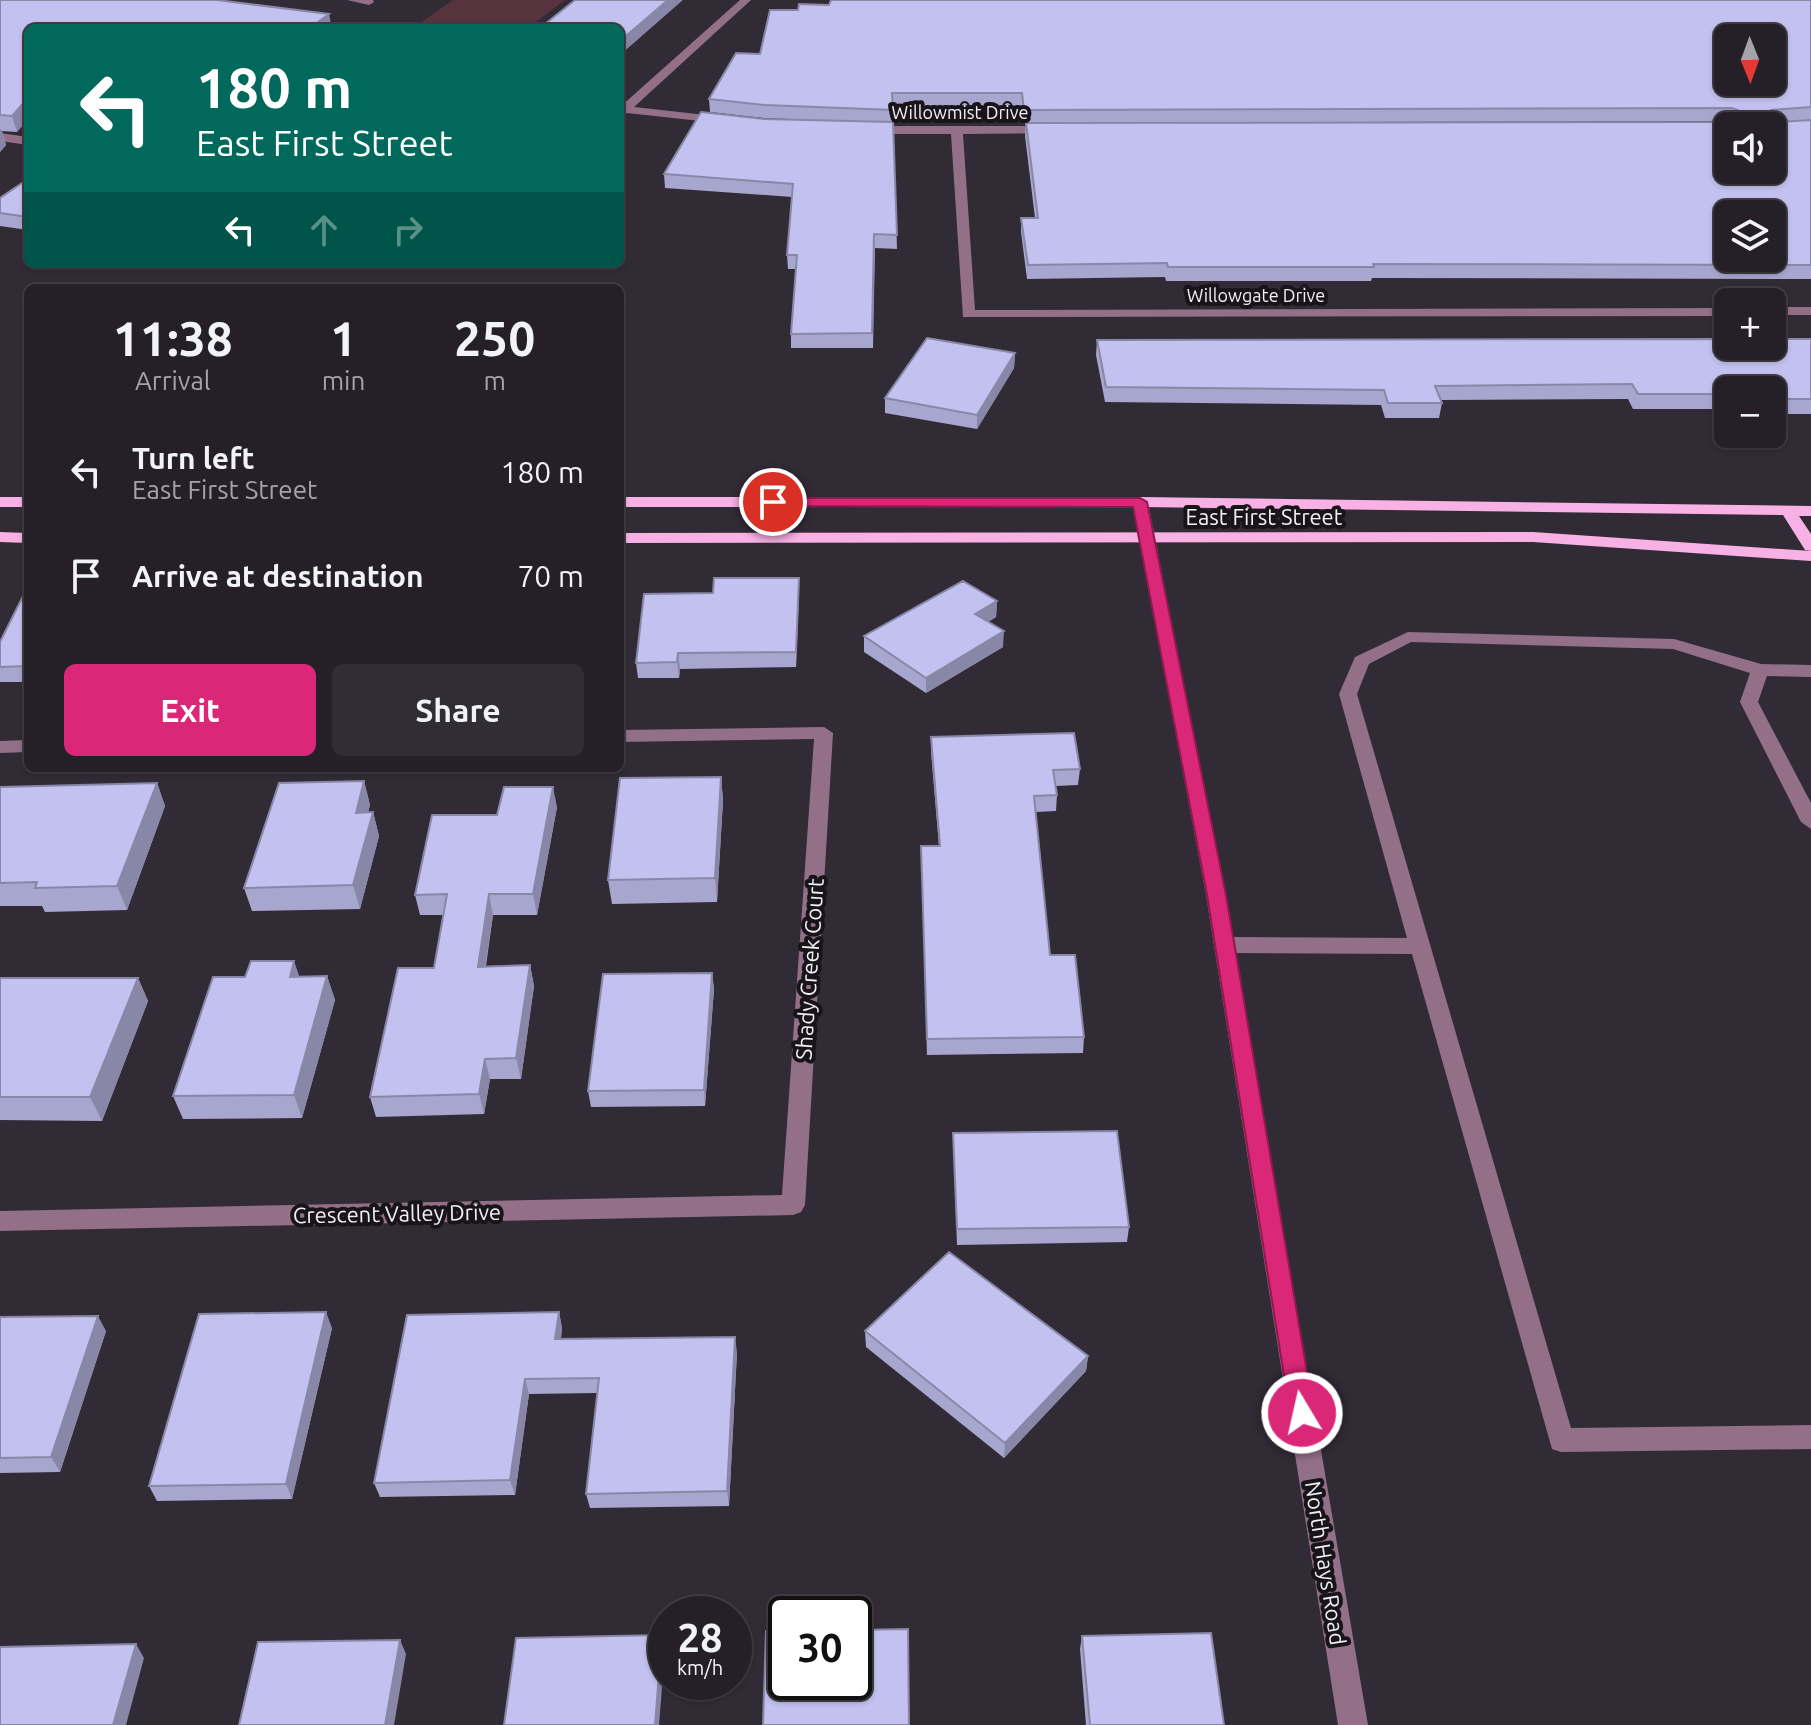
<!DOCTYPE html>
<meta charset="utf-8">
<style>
:root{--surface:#252028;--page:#312d34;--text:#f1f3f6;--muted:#a3a3a8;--line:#423e45;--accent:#db2777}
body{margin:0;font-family:Ubuntu,sans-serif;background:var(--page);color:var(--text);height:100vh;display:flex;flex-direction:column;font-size:30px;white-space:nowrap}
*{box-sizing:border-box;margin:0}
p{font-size:26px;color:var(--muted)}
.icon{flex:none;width:44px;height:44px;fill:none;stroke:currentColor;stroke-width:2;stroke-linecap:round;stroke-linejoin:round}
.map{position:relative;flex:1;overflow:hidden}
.drawer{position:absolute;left:24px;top:284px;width:600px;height:488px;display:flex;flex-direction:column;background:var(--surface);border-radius:12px;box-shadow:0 2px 6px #0004,0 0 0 2px var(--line)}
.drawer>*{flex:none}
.guide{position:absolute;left:24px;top:24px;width:600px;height:244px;border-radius:12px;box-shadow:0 2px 6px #0004,0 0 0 2px var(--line);background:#00695c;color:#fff;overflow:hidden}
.needle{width:52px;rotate:179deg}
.buttons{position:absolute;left:1714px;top:24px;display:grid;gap:16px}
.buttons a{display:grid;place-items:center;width:72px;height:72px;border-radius:12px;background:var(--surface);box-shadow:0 2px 6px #0004,0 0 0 2px var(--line);font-size:40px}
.speed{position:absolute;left:648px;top:1596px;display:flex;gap:16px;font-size:40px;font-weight:700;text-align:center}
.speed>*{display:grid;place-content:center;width:104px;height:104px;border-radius:50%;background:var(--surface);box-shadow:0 2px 6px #0004,0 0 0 2px var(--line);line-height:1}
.speed small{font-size:20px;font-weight:400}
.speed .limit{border:4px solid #111;border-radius:12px;background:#fff;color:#111}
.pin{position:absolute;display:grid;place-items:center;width:68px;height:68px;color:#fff;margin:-34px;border:4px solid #fff;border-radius:50%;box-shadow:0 2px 8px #0007}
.me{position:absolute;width:88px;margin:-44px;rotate:351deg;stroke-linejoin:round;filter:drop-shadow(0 0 6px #0008)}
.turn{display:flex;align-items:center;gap:28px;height:168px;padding:0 40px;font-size:36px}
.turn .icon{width:104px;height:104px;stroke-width:2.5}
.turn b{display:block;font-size:56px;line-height:68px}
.lanes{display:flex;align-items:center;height:76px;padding:0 40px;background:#0003;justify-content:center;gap:40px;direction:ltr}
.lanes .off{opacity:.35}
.eta{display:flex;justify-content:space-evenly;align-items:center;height:136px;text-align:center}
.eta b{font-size:48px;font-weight:600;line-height:56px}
.cta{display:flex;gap:16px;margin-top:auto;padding:16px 40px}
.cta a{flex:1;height:92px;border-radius:12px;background:var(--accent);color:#fff;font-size:32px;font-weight:600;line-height:92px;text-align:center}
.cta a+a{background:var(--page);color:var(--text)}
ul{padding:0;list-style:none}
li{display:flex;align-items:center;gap:24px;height:104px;padding:0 40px}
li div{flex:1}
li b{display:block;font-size:30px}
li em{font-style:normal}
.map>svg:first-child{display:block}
</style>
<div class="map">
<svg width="1811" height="1725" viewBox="0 0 1811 1725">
<rect width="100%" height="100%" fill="#312b36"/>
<path fill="#57343d" d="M453,0H565L528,28H413Z"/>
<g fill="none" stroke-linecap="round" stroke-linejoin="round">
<path fill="#937088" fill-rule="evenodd" d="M347,0H373L374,2L369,5Z
M740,0H751L634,107L724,117L728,118V124L627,113L620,117V107Z
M1052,126L1056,127V133L963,134L975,310L1728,308V316L963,317L951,134H868L862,130L868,126Z
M0,133L28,137V145L0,141Z
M1772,307H1811V315H1772Z
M1140,497L1148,502L1233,937L1407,938L1339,694L1355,657L1408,632L1674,639L1761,664L1811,665V677L1767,676L1758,702L1811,803V829L1801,822L1740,702L1750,673L1673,649L1411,642L1369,664L1357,694L1571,1428L1811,1425V1449L1561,1452L1552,1449L1412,954L1236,953L1368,1725H1338L1206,895L1132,502Z
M824,727L833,733L805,1205L801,1212L793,1215L0,1231V1211L782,1195L814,739L620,742V730Z
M28,740V752L0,753V741Z"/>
<path fill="#f8b1e4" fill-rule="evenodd" d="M0,497H28V507H0Z
M620,497H1140L1811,506V516H1799L1811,534V551L1805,550L1783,515L1140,507H620Z
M0,532L28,533V543L0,542Z
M1533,532L1811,551V561L1533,542L620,543V533Z"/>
</g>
<path fill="#a7a6ce" d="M0,0L28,28L17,132L2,131L6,145L0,152Z
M1811,0V279L1372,278L1371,281H1166L1165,277L1027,279L1021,232V218H1035L1025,136L1026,123L1730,122L1728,121L1024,123L1022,106H893L897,249L875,248L873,348H791V334L796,269H788L787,255L792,197L665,188L664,174L764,119L813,120L765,118L710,112L709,99L760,54L798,10Z
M28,179V230L0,226V198Z
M1811,339V414H1779L1776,409H1772V390H1728V409H1633L1628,399L1441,400L1442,403L1439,418H1385L1381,405L1105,402L1096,355L1097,340Z
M1015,353L1014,368L977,429L885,413V398Z
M28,592V682H0V642Z
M799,593L796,667L680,669L679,678H638L636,663Z
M997,601L996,617L988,622L1003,647L926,693L864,652V636Z
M931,737L1080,769L1078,785L1056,786L1057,795L1056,811L1036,812L1050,955L1084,1037L1083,1053L927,1055L921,846H939L931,752Z
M721,777L723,800L717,902L612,904L608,880Z
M364,781L370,805L368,812H373L379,836L360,909L252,911L244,888Z
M157,783L165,806L127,910L45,912L42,906H0V787Z
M557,807L537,915H493L486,966L530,965L534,986L521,1079H490L484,1114L376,1117L370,1097L434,968L443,915H420L415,895L497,815Z
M712,973L714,989L705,1106L591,1107L588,1091Z
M327,976L335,1000L302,1118L183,1119L173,1096L300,977Z
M0,978H138L148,1001L102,1121L0,1120Z
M953,1133L1129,1227L1127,1242L957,1245Z
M559,1312L562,1328L561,1339L737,1352L729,1506L590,1508L586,1494L597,1393L529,1394L515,1495L380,1497L374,1483Z
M0,1317L106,1331L60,1472L0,1473Z
M332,1328L292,1499L157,1501L149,1486Z
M865,1331L1088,1356L1086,1371L1004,1458L866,1347Z
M1082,1636L1224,1725H1086L1080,1649Z"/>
<path fill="#8887a7" d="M668,0H683L620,55V41Z
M329,14L332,28L336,24L337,28H319L318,22Z
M28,98V120L17,132L12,116Z
M1,129L6,145L0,152V130Z
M622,186L623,199L620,211V192Z
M1015,353L1014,368L977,429V415Z
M799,578V593L796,667V652Z
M997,601L996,617L974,630L975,614Z
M1004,631L1003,647L926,693V678Z
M678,653L680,669L679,678L677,662Z
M721,777L723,800L717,902L715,878Z
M364,781L370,805L362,836L356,813Z
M157,783L165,806L127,910L117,886Z
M553,787L557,807L537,915L533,894Z
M373,812L379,836L360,909L353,885Z
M489,894L493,915L482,987L478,967Z
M294,961L302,984L290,977Z
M530,965L534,986L521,1079L516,1058Z
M712,973L714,989L705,1106L704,1090Z
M327,976L335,1000L302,1118L294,1095Z
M138,978L148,1001L102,1121L90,1097Z
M485,1059L490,1079L484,1114L479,1094Z
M326,1312L332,1328L292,1499L286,1484Z
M559,1312L562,1328L559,1355L555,1339Z
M98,1316L106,1331L60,1472L51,1457Z
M735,1337L737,1352L729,1506L727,1491Z
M1088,1356L1086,1371L1004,1458L1005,1443Z
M525,1379L529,1394L515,1495L510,1480Z
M662,1635L665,1649L659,1725H655Z
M400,1640L406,1654L394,1725H385Z
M136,1644L144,1658L126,1725H113Z"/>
<path fill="#c2c1ef" stroke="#8887a7" stroke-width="2" fill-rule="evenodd" d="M0,0H217L329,14L318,22L336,24L331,28H28V98L12,116L0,115Z
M575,0H668L620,41V28H540Z
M831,0H1811V107L1771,110L1768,113L1776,122L1811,120V265L1373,264L1374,267H1168L1167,263L1028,265L1021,218H1038L1026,123L1732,122L1740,111L1732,108L1024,110L1022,93H892L893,110L765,105L709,99L736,53L760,54L770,10H798L799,4L829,5ZM1728,38H1772V82H1728ZM1728,126H1772V170H1728ZM1728,214H1772V258H1728Z
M701,112L764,119L893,122L897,235L874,234L872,333L791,334L797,255H787L793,184L664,174Z
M28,179V217L0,213V198Z
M927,338L1015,353L977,415L885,398Z
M1728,339V346H1772V339H1811V399H1785L1782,394H1772V390H1728V394H1638L1632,384L1435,386L1442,403H1388L1384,390L1106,387L1097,340Z
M714,578H799L796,652L678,653L677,662L636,663L644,594L713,593Z
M963,581L997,601L975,614L1004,631L926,678L864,636Z
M25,592H28V666L0,667V642Z
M1074,733L1080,769L1053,770L1057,795L1034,796L1050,955H1075L1084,1037L927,1039L921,846H940L931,737Z
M721,777L715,878L608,880L620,778Z
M364,781L356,813L373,812L353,885L244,888L279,783Z
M157,783L117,886L35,888L37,882L0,883V787Z
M504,787H553L533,894H489L478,967L530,965L516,1058L485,1059L479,1094L370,1097L398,968H434L447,894L415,895L432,815H497Z
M251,961H294L290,977L327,976L294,1095L173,1096L213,977H245Z
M712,973L704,1090L588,1091L603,974Z
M0,978H138L90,1097H0Z
M1117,1131L1129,1227L957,1229L953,1133Z
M949,1252L1088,1356L1005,1443L865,1331Z
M326,1312L286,1484L149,1486L199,1314Z
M559,1312L555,1339L735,1337L727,1491L586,1494L599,1378L525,1379L510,1480L374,1483L407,1315Z
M98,1316L51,1457L0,1458V1317Z
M908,1629L909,1725H763L766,1631H786V1682H854V1630Z
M1211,1633L1224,1725H1090L1082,1636Z
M662,1635L655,1725H504L516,1638Z
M400,1640L385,1725H239L258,1642Z
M136,1644L113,1725H0V1647Z"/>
<path fill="#db2777" stroke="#8e194d" stroke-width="2" d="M773,498H1140L1147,502L1226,895L1314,1413L1310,1421L1302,1424L1293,1421L1290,1413L1207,895L1133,507L768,506L765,502Z"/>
<g text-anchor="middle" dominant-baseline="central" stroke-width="8" stroke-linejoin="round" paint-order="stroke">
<g font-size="18" fill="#f2eef5" stroke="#18151a">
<text x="960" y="112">Willowmist Drive</text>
<text x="1256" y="295">Willowgate Drive</text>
</g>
<g font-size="22" fill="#f2eef5" stroke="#18151a">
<text x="1264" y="516">East First Street</text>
<text transform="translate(809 969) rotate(-86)">Shady Creek Court</text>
<text transform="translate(397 1213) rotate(-1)">Crescent Valley Drive</text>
<text transform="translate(1326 1563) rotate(81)">North Hays Road</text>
</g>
</g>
</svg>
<div class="buttons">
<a><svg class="needle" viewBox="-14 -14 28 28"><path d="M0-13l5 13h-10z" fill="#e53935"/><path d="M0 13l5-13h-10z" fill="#a3a3a8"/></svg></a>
<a><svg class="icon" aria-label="sound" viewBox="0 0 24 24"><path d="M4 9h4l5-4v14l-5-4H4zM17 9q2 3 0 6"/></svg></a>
<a><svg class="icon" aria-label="layers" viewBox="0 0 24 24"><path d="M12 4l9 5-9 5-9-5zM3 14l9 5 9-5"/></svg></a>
<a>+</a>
<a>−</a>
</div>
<div class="speed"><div>28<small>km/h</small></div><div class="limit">30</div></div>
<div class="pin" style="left:773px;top:502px;background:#d93025"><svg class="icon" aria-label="arrive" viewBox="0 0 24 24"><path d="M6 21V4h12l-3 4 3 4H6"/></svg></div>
<svg class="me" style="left:1302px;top:1413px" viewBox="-20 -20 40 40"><circle r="17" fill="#db2777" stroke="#fff" stroke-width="3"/><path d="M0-11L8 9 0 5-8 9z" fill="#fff"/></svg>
<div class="guide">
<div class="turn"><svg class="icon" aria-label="left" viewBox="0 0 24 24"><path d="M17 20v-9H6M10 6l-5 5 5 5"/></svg><div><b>180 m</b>East First Street</div></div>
<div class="lanes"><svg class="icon" aria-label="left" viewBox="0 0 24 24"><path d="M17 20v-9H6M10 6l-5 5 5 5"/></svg><svg class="icon off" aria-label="ahead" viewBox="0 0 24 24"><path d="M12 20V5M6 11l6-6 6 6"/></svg><svg class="icon off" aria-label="right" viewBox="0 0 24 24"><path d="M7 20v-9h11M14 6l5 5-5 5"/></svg></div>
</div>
<section class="drawer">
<div class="eta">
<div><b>11:38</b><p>Arrival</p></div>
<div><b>1</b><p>min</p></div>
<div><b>250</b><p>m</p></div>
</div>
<ul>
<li><svg class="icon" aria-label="left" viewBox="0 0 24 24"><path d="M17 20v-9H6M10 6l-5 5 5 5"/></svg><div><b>Turn left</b><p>East First Street</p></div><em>180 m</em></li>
<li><svg class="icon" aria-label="arrive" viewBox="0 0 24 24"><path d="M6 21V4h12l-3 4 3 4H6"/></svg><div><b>Arrive at destination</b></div><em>70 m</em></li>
</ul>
<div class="cta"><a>Exit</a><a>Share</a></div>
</section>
</div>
